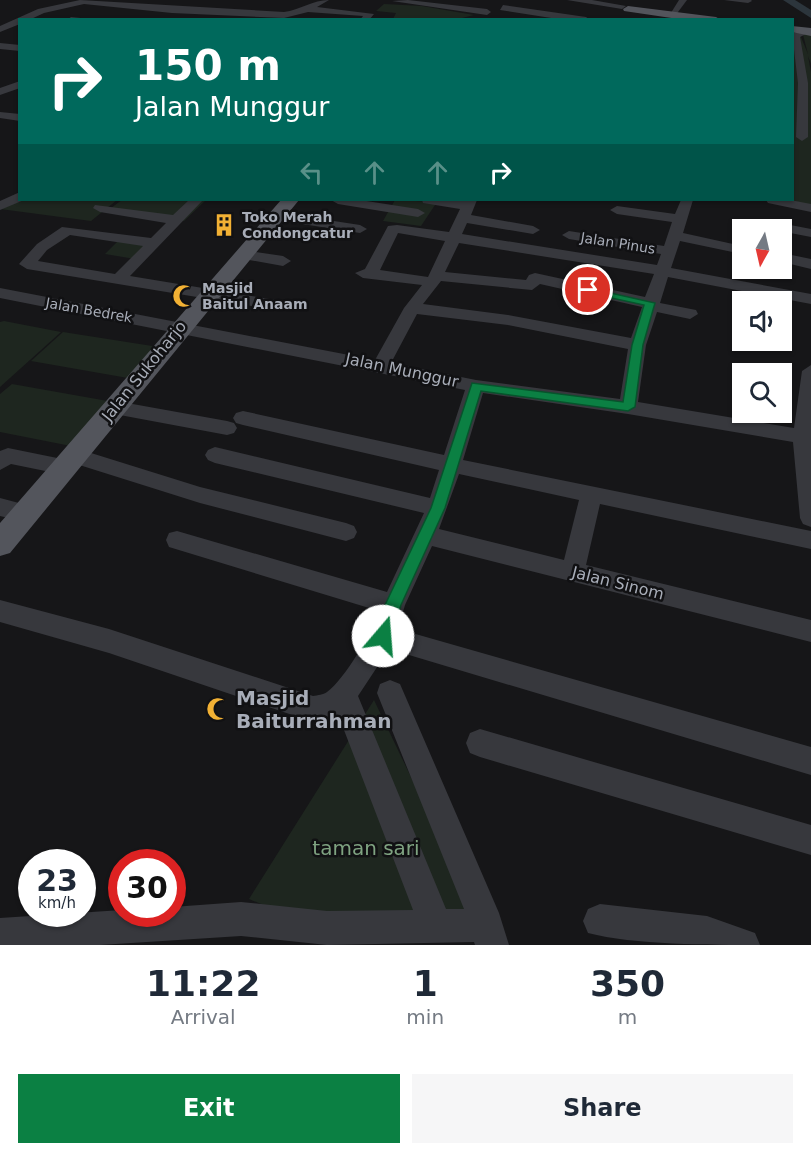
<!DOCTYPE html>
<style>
:root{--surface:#fff;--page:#f6f6f7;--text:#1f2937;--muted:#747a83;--accent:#0b8043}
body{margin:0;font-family:"DejaVu Sans",sans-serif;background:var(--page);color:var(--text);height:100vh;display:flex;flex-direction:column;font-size:22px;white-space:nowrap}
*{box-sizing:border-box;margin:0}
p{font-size:20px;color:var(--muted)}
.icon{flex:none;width:33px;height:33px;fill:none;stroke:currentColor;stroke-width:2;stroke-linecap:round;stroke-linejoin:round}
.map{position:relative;height:945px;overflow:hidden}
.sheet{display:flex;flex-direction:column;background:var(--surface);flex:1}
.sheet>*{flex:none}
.guide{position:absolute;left:18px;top:18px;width:776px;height:183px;border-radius:0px;box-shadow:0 2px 4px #0004;background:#00695c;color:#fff;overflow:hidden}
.needle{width:39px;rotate:188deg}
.tools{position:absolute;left:732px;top:219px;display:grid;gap:12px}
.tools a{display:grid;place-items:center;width:60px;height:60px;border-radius:0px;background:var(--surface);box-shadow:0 2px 4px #0004;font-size:30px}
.speed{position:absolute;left:18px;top:849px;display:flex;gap:12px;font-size:30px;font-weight:700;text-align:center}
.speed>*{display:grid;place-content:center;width:78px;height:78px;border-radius:50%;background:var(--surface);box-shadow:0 2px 4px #0004;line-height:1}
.speed small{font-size:15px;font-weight:400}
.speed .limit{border:9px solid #d22;background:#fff;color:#111}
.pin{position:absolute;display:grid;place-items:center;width:51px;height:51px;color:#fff;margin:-26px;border:3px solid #fff;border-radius:50%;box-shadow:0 2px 6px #0007}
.me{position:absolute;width:66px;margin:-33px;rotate:18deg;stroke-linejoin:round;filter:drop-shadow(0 0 4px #0008)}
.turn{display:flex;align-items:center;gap:21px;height:126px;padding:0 18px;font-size:27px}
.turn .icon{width:78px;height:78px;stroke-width:2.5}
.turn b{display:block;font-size:42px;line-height:51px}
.lanes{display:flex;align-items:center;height:57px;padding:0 18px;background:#0003;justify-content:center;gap:30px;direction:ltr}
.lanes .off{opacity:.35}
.eta{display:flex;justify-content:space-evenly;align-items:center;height:102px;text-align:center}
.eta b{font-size:36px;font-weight:600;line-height:42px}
.button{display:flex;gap:12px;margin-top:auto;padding:12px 18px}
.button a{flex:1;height:69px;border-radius:0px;background:var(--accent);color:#fff;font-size:24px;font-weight:600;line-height:69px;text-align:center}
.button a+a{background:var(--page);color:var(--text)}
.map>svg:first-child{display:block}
</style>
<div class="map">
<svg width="811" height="945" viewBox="0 0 811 945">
<rect width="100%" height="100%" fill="#161618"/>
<path fill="#1e261f" d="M384,4L422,6L474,15L458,19H393L396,13L376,11Z
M792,30H798L808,54L802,31L811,32V64L808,56L811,72V205L781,200H792Z
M20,200H117L91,221L0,209Z
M122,200H206L184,221L111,208Z
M395,200L437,202L421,226L383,221Z
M118,241L147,246L135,259L105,254Z
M4,321L61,332L0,387V322Z
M63,332L165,348L145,381L31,361Z
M12,384L119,403L76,447L0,432V394Z
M374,700L480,921L300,920L249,899Z"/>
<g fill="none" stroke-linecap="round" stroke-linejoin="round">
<path fill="#2c353c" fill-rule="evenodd" d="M783,0H795L811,10V18Z"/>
<path fill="#37383d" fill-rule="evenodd" d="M80,0L284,12C300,10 313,0 329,0L317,7L374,14L369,20H360L363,16L308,12L284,18L172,13L84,4L44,13L29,20H20V24L0,32V26L38,9Z
M408,0L487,9L491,12L487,15L392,1Z
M567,0H592L626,6L622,9Z
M679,0H687L675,16H669Z
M724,0H751L752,1L748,3Z
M503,5L586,17L590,20H564L500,10Z
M71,17L99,20H67Z
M801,31L806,34L800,37L808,83V137L802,141L796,137L798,83L792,33Z
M0,43L20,45V51L0,49Z
M20,81V88L0,95V88Z
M0,112L20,114V121L0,118Z
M20,192V200H24L0,210V201Z
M189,200H203L130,276L276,300L282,302L284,305L282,308L276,310L27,269L19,264L37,244L62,227L151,238L166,223L100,212L93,208L95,205L173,215ZM70,235L143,246L115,274L38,261L47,250Z
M331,200H360L418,209L425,213L418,217L338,204Z
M422,200H477L471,215L533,226L540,230L533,234L467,223L462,234L657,265L661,254L569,239L562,235L569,231L664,246L672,222L617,214L610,210L617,206L675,214L681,200H693L683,233L742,246V254L680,241L671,268L811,294V304L668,277L660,303L696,310L698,314L690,319L657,312L646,345L638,402L794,428L802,371L811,365V527L803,524L800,518L793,442L628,414L483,393L463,460L811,531V549L600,504L586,565L811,620V642L432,546L405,605L398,629L811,747V775L389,649L358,696L446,909H464L377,693L380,684L390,680L400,684L499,913L509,945H475L474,942L327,945L241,936L100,945H0V918L122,910V914H172V907L241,902L327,911L413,910L339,717L313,722L109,653L0,622V600L109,629L313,696C318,695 323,695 327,692C345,679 372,632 379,611L169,547L166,540L169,533L177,531L387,592L424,513L215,463L208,460L205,455L208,450L215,447L430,498L439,470L243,425L236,423L233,418L236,413L243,411L444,455L465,390L0,298V288L375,360L404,308L422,285L363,278L355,273L365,269L388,226L397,225L449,232L460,209L423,203ZM398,233L445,241L428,277L380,270ZM459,243L654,274L645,297L535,273L529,275L526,280L445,272ZM441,281L532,290L540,284L642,307L631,338L508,315L423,304ZM417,314L508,325L628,349L620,399L476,380L391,363ZM459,474L579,500L564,560L439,529Z
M766,200H790L811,204V212L768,203Z
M275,212L360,225L367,229L360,233L270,219L268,216Z
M759,219L811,229V237L754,226V220Z
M243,250L283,256L291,261L283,266L238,258L235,255Z
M782,253L811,259V269L782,262Z
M116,401L227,421L234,423L237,428L234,433L227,435L109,413L106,408L109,403Z
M8,448L67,460L65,456L68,451L75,448L200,487L346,523L354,526L357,532L354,538L346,541L200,503L73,463L75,467L72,473L65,475L11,464L0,470V451Z
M0,498L34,507L37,513L34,519L26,522L0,516Z
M480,729L811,825V855L480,757L470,753L466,743L470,733Z
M600,904L707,916L755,933L760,945C711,945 633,945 588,933L583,921L588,909Z"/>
<path fill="#53555c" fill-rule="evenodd" d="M628,6L716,17L721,20H685L624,11L623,9Z
M792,26L811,28V36L792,32Z
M281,200H299L10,553L0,556V523Z"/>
</g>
<path fill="#0b8043" stroke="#07532c" stroke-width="1.5" d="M584,287L655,303L643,345L635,407L628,411L481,391L445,508L401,605L389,641L383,644L377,641L375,636L385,605L431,508L472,383L623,402L632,345L644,305L584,292Z"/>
<defs>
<g id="building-bare" transform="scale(1.8)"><path d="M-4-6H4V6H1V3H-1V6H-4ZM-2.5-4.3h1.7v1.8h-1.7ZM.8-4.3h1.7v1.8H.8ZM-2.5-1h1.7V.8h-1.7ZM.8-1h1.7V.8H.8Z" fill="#f2b134" stroke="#111113" stroke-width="2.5" paint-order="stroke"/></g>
<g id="mosque-bare" transform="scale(1.8)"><path d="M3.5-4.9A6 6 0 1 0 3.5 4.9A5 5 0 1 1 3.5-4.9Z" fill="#f2b134" stroke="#111113" stroke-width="2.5" paint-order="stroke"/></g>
</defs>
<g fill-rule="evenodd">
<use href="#building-bare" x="224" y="225"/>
<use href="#mosque-bare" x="184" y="296"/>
<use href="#mosque-bare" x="218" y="709"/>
</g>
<g text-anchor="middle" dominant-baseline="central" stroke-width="5" stroke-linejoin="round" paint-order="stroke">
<g font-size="14" font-weight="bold" fill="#a8adb8" stroke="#111113" text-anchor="start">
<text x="242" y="217">Toko Merah<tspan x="242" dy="16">Condongcatur</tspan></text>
<text x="202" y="288">Masjid<tspan x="202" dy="16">Baitul Anaam</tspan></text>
</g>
<g font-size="14" fill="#a8adb8" stroke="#111113">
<text transform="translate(618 243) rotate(9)">Jalan Pinus</text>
<text transform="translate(89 310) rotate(10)">Jalan Bedrek</text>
</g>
<g font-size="16" fill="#a8adb8" stroke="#111113">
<text transform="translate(402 370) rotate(12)">Jalan Munggur</text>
<text transform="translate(144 371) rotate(-51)">Jalan Sukoharjo</text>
<text transform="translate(618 583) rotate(14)">Jalan Sinom</text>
</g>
<g font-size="20" font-weight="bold" fill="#a8adb8" stroke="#111113" text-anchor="start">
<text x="236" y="698">Masjid<tspan x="236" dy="23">Baiturrahman</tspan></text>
</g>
<g font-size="20" fill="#7fa381" stroke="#111113">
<text x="366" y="848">taman sari</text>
</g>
</g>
</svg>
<div class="tools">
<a><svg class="needle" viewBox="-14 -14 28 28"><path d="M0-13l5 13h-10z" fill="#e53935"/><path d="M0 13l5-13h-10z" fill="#747a83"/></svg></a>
<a><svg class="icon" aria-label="sound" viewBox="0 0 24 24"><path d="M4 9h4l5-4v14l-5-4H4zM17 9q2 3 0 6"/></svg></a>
<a><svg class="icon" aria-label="search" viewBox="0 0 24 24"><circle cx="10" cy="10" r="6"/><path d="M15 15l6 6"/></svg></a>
</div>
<div class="speed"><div>23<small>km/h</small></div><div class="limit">30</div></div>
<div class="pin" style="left:588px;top:290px;background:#d93025"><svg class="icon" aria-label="arrive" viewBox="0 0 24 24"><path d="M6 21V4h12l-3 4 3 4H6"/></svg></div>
<svg class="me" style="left:383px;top:636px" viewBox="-20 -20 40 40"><circle r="19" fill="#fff"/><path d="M0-13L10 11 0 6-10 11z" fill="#0b8043"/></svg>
<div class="guide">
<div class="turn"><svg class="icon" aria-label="right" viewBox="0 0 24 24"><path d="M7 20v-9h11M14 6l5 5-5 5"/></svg><div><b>150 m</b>Jalan Munggur</div></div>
<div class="lanes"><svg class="icon off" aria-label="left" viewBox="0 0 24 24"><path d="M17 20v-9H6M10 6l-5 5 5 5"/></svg><svg class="icon off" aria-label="ahead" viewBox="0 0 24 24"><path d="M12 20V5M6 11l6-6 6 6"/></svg><svg class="icon off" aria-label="ahead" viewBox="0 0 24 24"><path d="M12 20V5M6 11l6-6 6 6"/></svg><svg class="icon" aria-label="right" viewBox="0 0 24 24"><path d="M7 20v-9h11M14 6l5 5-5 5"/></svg></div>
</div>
</div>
<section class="sheet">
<div class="eta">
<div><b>11:22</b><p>Arrival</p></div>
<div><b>1</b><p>min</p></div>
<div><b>350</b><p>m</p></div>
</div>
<div class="button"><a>Exit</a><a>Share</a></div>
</section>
